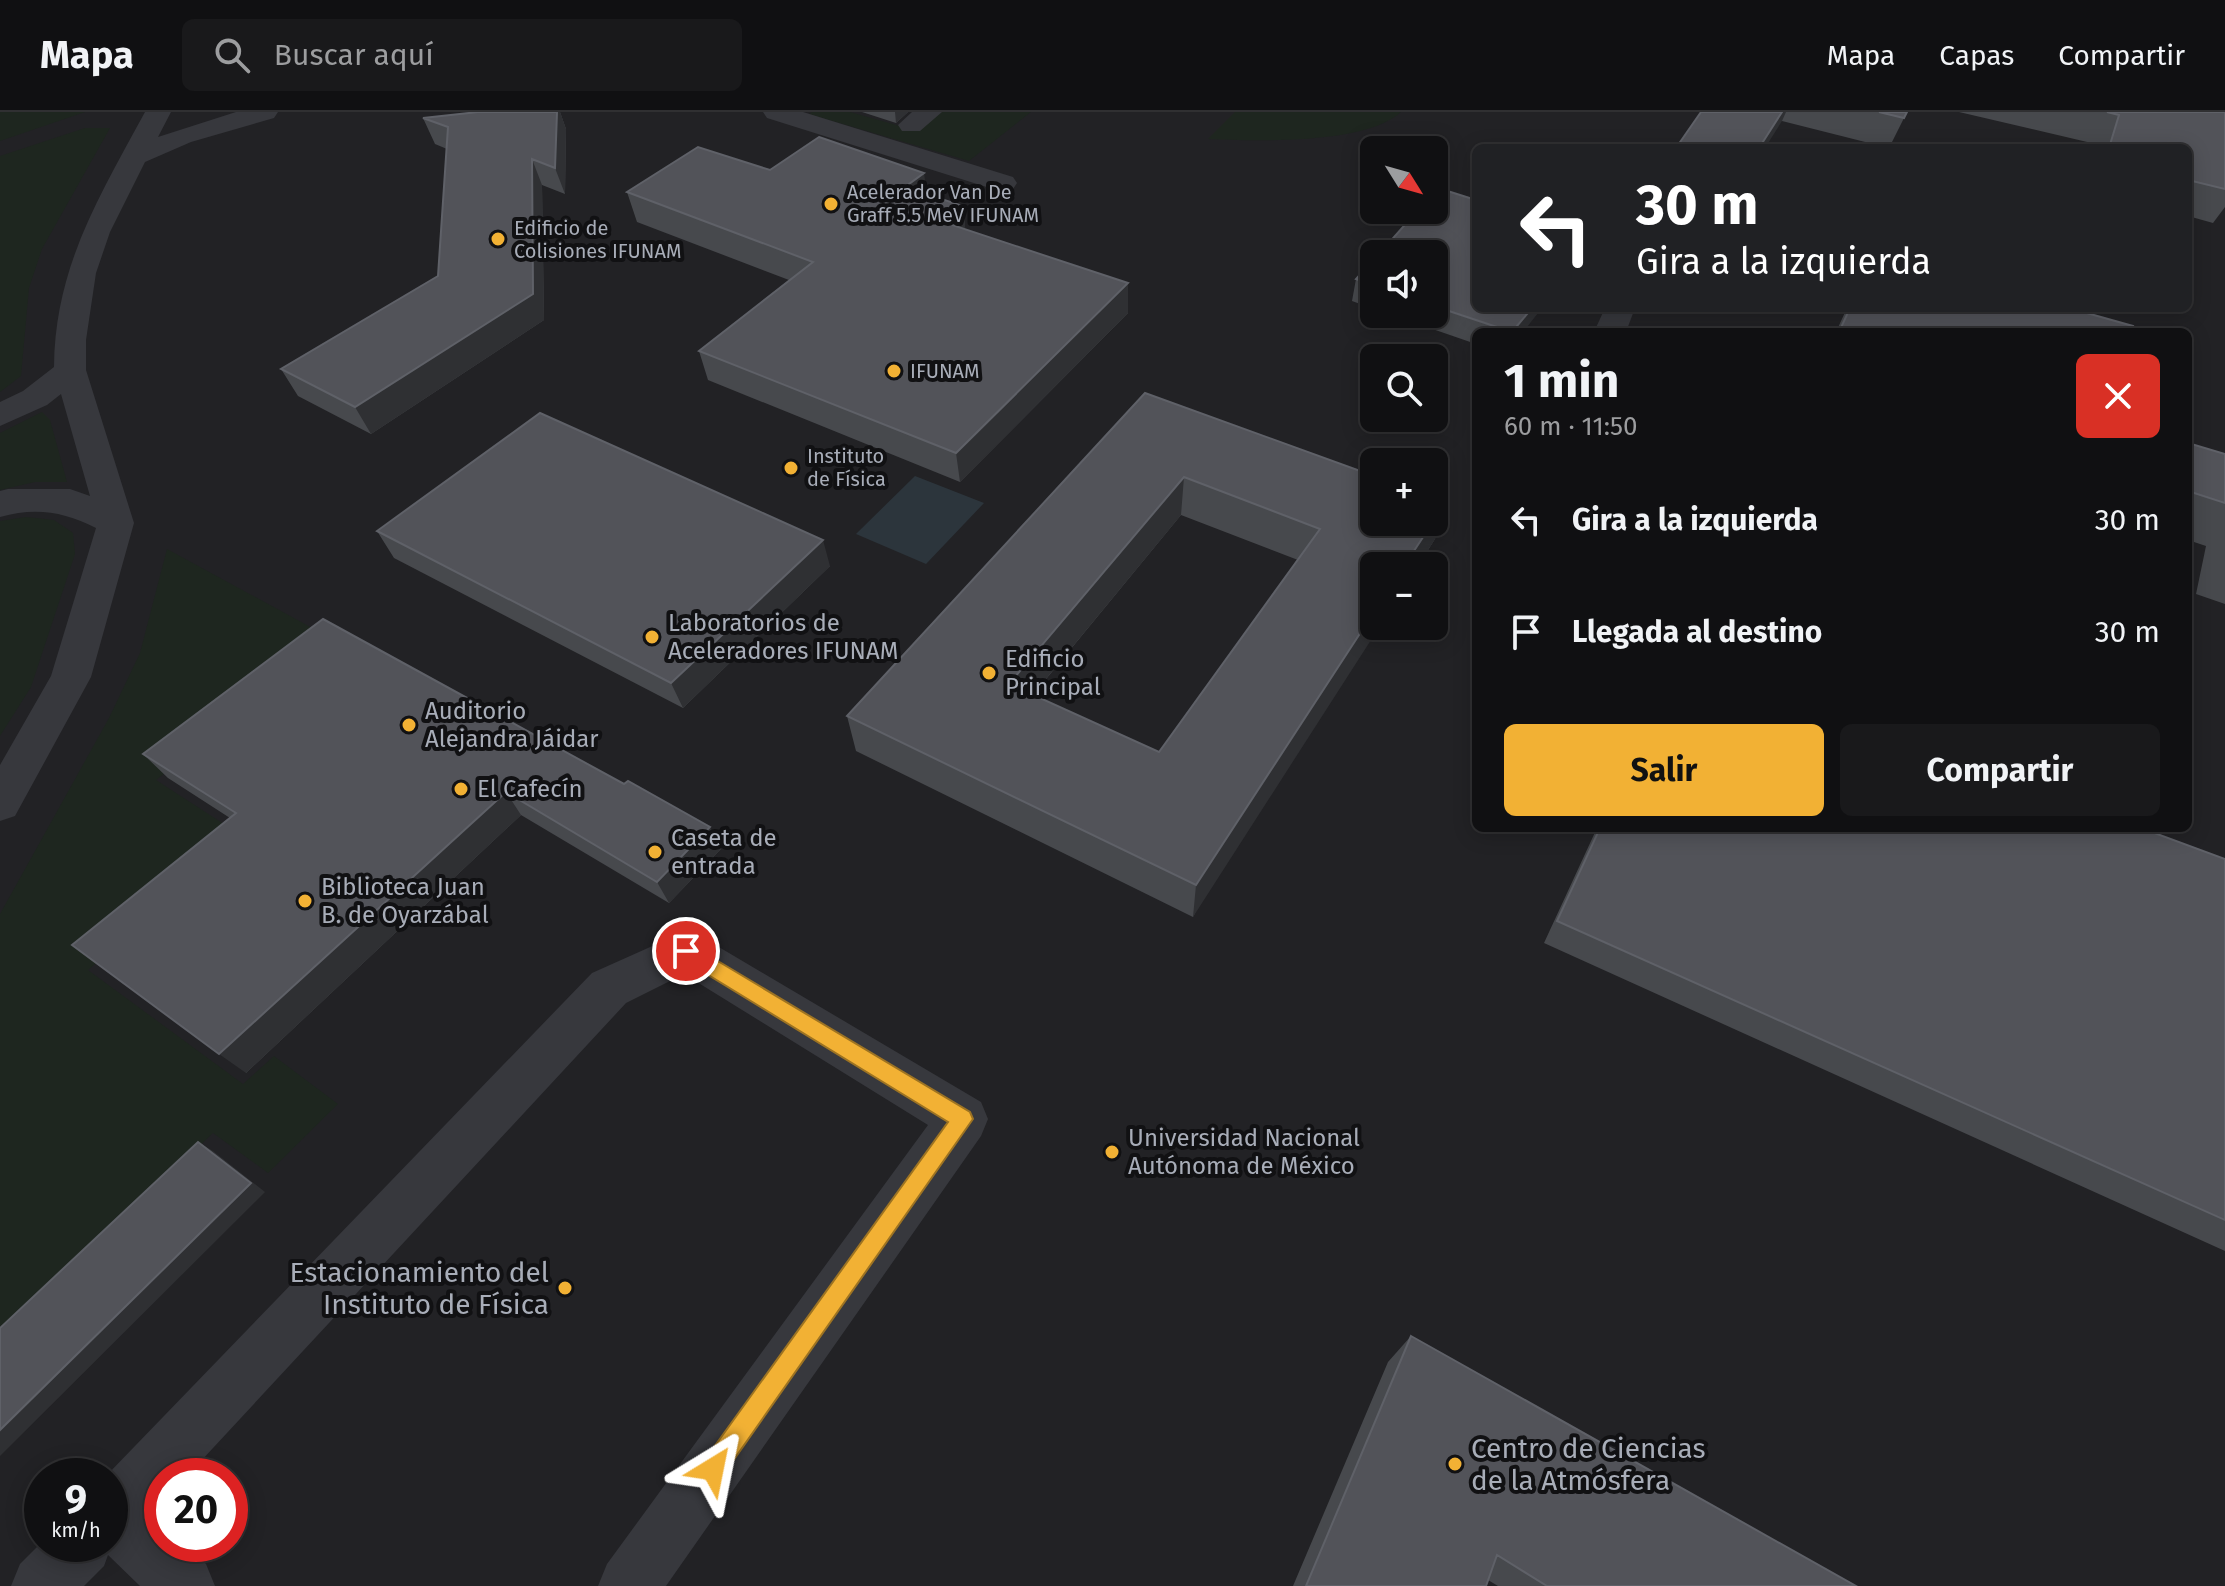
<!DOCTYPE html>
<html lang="es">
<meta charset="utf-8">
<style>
:root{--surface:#101012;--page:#19191b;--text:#f1f3f6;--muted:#9c9d9f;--line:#303032;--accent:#f2b134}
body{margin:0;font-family:"Fira Sans",sans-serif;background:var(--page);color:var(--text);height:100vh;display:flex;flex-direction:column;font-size:30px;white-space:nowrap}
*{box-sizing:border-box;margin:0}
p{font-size:26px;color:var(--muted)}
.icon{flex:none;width:44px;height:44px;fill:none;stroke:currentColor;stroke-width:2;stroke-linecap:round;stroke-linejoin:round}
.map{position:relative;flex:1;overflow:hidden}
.side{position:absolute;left:1472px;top:216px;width:720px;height:504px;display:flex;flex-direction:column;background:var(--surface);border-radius:12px;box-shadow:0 4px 20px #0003,0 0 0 2px var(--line)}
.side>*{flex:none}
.top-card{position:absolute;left:1472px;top:32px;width:720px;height:168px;border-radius:12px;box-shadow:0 4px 20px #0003,0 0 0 2px var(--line);background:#202124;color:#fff;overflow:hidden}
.needle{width:52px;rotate:127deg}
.fabs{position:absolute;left:1360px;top:24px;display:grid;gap:16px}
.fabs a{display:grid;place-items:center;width:88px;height:88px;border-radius:12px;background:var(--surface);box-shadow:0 4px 20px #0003,0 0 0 2px var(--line);font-size:40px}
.speed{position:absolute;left:24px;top:1346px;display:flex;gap:16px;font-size:40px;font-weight:700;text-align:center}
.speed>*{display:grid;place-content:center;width:104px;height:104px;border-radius:50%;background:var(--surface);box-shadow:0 4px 20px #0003,0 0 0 2px var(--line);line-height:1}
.speed small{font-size:20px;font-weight:400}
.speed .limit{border:12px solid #d22;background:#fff;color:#111}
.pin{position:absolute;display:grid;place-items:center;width:68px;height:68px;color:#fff;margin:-34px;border:4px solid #fff;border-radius:50%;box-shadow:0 2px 8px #0007}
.me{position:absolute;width:88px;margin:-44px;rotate:35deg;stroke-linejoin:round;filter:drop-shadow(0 0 6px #0008)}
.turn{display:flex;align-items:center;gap:28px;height:168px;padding:0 32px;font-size:36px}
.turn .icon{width:104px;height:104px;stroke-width:2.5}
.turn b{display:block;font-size:56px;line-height:68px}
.round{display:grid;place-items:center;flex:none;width:84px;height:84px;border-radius:12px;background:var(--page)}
.head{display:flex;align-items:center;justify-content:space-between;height:136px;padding:0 32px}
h1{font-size:48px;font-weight:700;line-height:60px}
.button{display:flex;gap:16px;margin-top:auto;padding:16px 32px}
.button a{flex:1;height:92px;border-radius:12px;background:var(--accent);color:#111;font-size:32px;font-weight:700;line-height:92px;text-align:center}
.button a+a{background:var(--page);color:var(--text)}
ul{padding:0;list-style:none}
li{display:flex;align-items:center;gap:24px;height:112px;padding:0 32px}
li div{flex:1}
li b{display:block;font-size:30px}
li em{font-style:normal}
header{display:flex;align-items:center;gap:48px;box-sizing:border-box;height:112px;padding:0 40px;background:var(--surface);border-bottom:2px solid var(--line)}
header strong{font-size:38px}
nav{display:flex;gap:44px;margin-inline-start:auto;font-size:28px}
.search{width:560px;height:72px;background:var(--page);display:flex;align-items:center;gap:20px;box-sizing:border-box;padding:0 28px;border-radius:12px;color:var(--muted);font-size:30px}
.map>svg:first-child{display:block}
</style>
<header>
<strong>Mapa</strong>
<div class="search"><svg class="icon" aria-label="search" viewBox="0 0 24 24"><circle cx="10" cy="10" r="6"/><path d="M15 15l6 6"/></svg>Buscar aquí</div>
<nav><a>Mapa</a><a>Capas</a><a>Compartir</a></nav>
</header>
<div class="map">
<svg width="2225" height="1474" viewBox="0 0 2225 1474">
<rect width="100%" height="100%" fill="#161618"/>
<path fill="#222225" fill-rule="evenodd" d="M0,0H2225V1474H0ZM1476,36H2188V196H1476ZM1374,38H1434V98H1374ZM1374,142H1434V202H1374ZM1476,220H2188V716H1476ZM1374,246H1434V306H1374ZM1374,350H1434V410H1374ZM1374,454H1434V514H1374ZM42,1364H110V1432H42ZM162,1364H230V1432H162Z"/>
<path fill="#1e261f" d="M0,0H85L0,29Z
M812,0H850L914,18L937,0H1031L969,49L809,2Z
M1235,0H1401C1365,33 1255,29 1208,27Z
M85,16H110L42,137L29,176L21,264L0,280V44Z
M42,300L50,308L67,370H35L0,378V321Z
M26,405L54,408L73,421L75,442L31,575L0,624V409Z
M167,437L336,529L156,668L247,727L88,858L243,972L274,944L338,992L268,1061L213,1021L0,1226V802L109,606L140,541Z"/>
<path fill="#2c353c" d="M915,364L984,391L926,452L856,422Z"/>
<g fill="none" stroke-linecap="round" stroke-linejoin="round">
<path fill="#37383d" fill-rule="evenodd" d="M145,0H171L158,25L236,0H278L274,6L191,30L145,50L110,120L96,161L86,228V258L134,411L91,565L15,704L0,709V653L51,564L96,416C64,400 36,395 0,405V379L8,377H70L90,384L61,282L47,293L0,314V290L23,279L54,255C55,155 99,85 145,0Z
M763,0H803L1013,65L1017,71L1013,77H993L767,6Z
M912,0H942L920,19H902L898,13Z
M1605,196H1635L1626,220H1594Z
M686,819L702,825L981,990L988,1007L981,1024L666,1474H598L607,1452L928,1013L684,862L626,891L187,1364H162V1391L152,1402L162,1411V1432H185L206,1452L215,1474H140L108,1443L104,1454L84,1474H11L20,1452L42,1430L110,1432V1364H106L592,861Z"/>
</g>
<path fill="#47494d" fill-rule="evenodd" d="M478,0H560L566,17L565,82L542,73L544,208L371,322L298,284L281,257L438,164L447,37L435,32L423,6Z
M862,0H908L896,11Z
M1701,0H1907L1889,36L1782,9Z
M1959,0H2225V95L2213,111L2188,104V36H2099L2100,33Z
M770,58L927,82L963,94L965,117L1128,201L960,370L708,268L699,239L789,168L637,110L627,80Z
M1434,142L1523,220H1476V232L1389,202H1434Z
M1374,147V197L1352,189L1356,167Z
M1847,196H2069L2131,220H1836Z
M1145,281L1446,390L1435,427L1418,454H1374L1193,805L856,639L847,604ZM1181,403L1298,448L1159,640L1033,583Z
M2188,331L2225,342V492L2196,482L2206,434L2188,428Z
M377,419L830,454L683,596L394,446Z
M323,507L721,737L669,791L521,703L246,961L230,706L168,666L143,642Z
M1597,716H2141L2225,747V1139L1544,831Z
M1411,1224L1856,1474H1498L1488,1468L1486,1474H1293L1388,1250Z"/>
<path fill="#2f3033" d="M557,0H560L566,17L565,82L555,56Z
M895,0H908L896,11Z
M1782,0H1786L1782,9L1765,36H1759Z
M532,47L542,73L544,208L371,322L355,295Z
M924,61L928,90L905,75Z
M963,94L966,124L943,110Z
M1128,171V201L960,370L956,341Z
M1532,196H1542L1523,220H1512Z
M1184,365L1181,403L1013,607L1009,572Z
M1446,390L1435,427L1418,454H1404Z
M823,428L830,454L683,596L671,571Z
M1374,500V514H1380L1193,805L1196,773Z
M506,680L521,703L246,961L219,942Z
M710,715L721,737L669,791L657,770Z
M198,1030L213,1039L265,1080L0,1344V1318Z"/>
<path fill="#525359" stroke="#5f6168" stroke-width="2" fill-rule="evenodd" d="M478,0H557L555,56L532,47L533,182L355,295L281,257L438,164L448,15L423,6Z
M1701,0H1782L1759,36H1676Z
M1879,0H1907L1904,6Z
M2107,0H2225V77L2188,68V36H2109L2119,3Z
M819,25L924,61L905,75L963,94L943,110L1128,171L956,341L699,239L813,150L627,80L698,35L770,58Z
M1438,76L1476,88V196H1532L1512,220L1434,194V142H1379L1418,98H1434V80Z
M1374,147V173L1356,167Z
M1850,196H2069L2133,214L2131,220H1839Z
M1145,281L1374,364V410H1433L1404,454H1374V500L1196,773L847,604ZM1184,365L1320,417L1159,640L1009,572Z
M540,301L823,428L671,571L377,419Z
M2188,331L2225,342V391L2188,379Z
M1434,385L1446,390L1434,408Z
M323,507L624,672L628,669L710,715L657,770L506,680L219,942L72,833L236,701L143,642Z
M1600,716H2141L2225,747V1108L1557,809Z
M198,1030L251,1071L0,1318V1216Z
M1411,1224L1856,1474H1547L1497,1443L1486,1474H1306Z"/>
<path fill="#f2b134" stroke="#9d7322" stroke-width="2" d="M686,830L970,1000L973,1007L721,1366L713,1369L704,1366L701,1357L704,1349L948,1010L679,845L676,839L679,833Z"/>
<g fill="#f2b134" stroke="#111113" stroke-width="3">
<circle cx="831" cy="92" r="8"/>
<circle cx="498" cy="127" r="8"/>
<circle cx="894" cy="259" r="8"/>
<circle cx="791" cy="356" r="8"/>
<circle cx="652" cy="525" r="8"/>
<circle cx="989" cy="561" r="8"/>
<circle cx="409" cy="613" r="8"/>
<circle cx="461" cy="677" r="8"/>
<circle cx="655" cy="740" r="8"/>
<circle cx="305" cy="789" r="8"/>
<circle cx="1112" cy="1040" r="8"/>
<circle cx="565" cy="1176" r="8"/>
<circle cx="1455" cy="1352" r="8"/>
</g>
<g text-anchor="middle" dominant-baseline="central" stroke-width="8" stroke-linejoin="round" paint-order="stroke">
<g font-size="20" fill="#a8adb8" stroke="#111113" text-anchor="start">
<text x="847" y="80">Acelerador Van De<tspan x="847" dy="23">Graff 5.5 MeV IFUNAM</tspan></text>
<text x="514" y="116">Edificio de<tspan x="514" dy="23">Colisiones IFUNAM</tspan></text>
<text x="910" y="259">IFUNAM</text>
<text x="807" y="344">Instituto<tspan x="807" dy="23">de Física</tspan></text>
</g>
<g font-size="24" fill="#a8adb8" stroke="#111113" text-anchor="start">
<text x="668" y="511">Laboratorios de<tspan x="668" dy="28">Aceleradores IFUNAM</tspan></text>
<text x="1005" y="547">Edificio<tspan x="1005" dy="28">Principal</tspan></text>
<text x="425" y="599">Auditorio<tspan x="425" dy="28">Alejandra Jáidar</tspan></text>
<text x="477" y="677">El Cafecín</text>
<text x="671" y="726">Caseta de<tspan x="671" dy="28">entrada</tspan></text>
<text x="321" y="775">Biblioteca Juan<tspan x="321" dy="28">B. de Oyarzábal</tspan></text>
<text x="1128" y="1026">Universidad Nacional<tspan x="1128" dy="28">Autónoma de México</tspan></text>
</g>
<g font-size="28" fill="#a8adb8" stroke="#111113" text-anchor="end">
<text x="549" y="1160">Estacionamiento del<tspan x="549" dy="32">Instituto de Física</tspan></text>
<text x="1471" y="1336" text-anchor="start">Centro de Ciencias<tspan x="1471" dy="32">de la Atmósfera</tspan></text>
</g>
</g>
</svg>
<div class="fabs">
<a><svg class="needle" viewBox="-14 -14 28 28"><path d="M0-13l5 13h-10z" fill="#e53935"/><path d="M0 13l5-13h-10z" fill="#9c9d9f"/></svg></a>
<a><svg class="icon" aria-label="sound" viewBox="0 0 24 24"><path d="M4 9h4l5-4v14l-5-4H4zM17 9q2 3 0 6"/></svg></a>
<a><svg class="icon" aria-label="search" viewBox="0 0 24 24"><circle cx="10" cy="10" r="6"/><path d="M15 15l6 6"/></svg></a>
<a>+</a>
<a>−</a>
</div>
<div class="speed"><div>9<small>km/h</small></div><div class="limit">20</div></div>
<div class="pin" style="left:686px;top:839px;background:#d93025"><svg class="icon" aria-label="arrive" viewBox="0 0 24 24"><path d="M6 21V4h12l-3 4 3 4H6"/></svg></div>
<svg class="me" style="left:713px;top:1357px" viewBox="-20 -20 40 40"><path d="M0-17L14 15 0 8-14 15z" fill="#f2b134" stroke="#fff" stroke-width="4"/></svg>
<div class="top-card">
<div class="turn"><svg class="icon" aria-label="left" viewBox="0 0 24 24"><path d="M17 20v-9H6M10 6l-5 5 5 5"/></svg><div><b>30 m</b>Gira a la izquierda</div></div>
</div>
<section class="side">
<div class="head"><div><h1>1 min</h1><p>60 m · 11:50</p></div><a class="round" style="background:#d93025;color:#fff"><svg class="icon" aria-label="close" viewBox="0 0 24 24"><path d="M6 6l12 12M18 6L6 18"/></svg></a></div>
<ul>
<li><svg class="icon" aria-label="left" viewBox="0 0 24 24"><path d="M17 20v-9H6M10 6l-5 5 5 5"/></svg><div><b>Gira a la izquierda</b></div><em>30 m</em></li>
<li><svg class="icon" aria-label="arrive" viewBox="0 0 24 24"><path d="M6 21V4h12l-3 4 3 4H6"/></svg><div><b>Llegada al destino</b></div><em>30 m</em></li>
</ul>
<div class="button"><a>Salir</a><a>Compartir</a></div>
</section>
</div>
